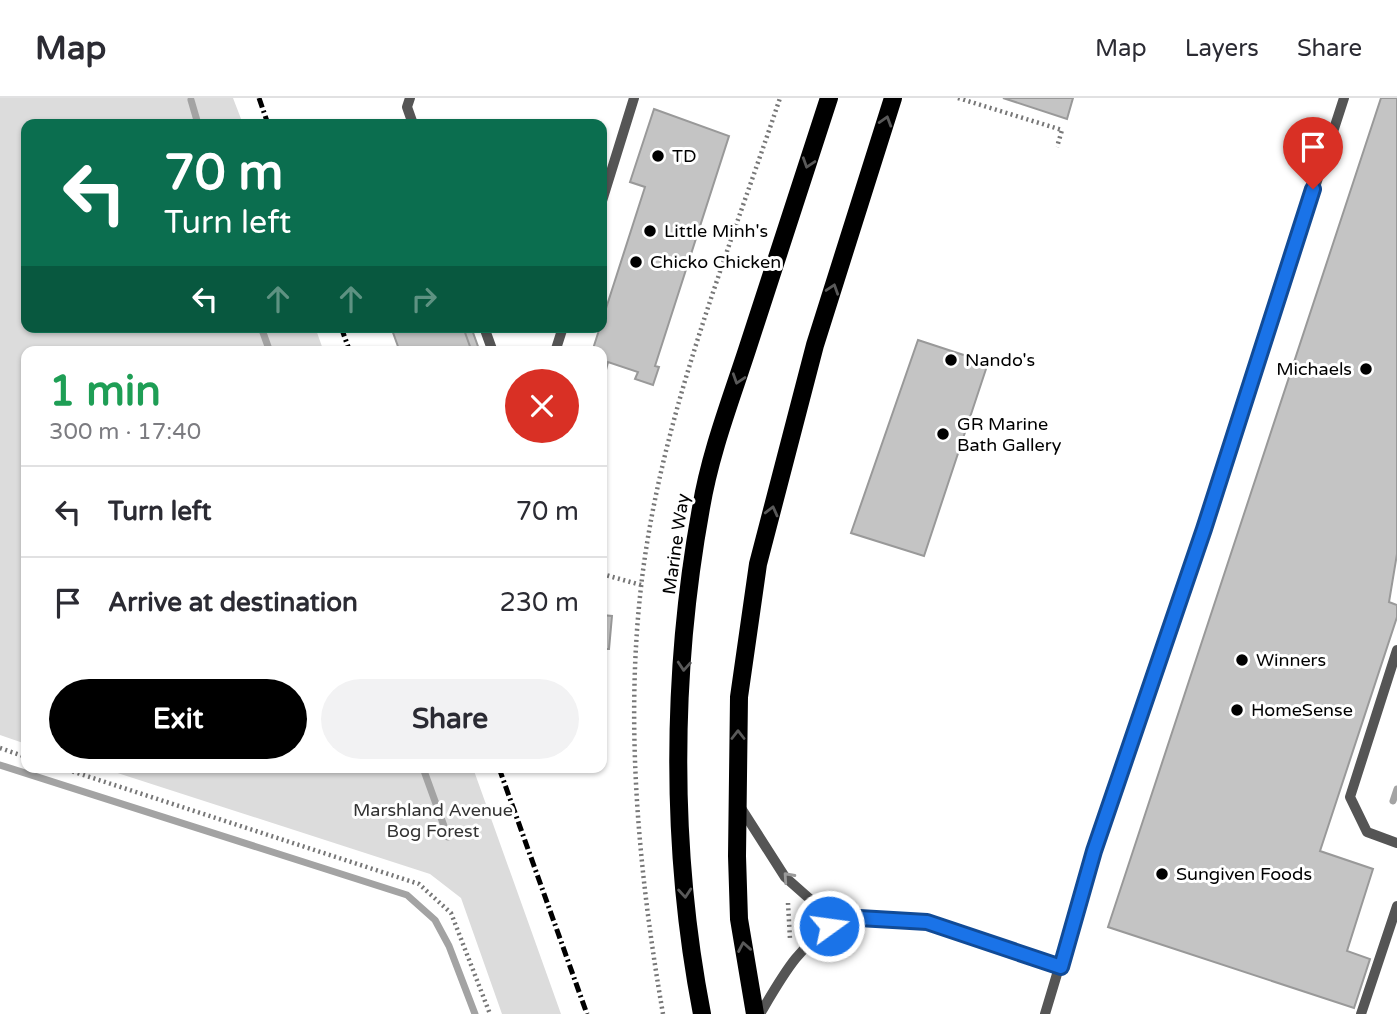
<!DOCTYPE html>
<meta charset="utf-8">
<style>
:root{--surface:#fff;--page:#f2f2f3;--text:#2b2b33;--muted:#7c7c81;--line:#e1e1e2;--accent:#000}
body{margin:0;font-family:"Varela Round",sans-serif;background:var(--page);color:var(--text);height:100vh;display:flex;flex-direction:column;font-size:26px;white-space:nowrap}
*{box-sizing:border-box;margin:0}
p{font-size:23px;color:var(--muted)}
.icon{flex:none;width:38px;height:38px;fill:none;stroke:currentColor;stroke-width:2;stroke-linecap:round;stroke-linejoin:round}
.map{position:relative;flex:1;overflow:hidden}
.sheet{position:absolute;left:21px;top:248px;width:586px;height:427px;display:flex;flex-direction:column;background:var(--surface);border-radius:14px;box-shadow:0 2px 5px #0004}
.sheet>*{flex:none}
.top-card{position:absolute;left:21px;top:21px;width:586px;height:214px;border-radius:14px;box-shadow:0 2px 5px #0004;background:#0b6e4f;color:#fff;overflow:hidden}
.pin{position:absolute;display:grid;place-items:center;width:60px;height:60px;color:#fff;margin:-72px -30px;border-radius:50% 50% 50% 0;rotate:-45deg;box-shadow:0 0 7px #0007}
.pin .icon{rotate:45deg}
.me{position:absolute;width:77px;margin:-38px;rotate:76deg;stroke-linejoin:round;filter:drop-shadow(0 0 5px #0008)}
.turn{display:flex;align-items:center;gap:24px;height:147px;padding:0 28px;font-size:32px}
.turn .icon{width:91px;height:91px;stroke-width:2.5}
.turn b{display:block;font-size:49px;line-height:60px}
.lanes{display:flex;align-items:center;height:66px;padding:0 28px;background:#0003;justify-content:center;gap:35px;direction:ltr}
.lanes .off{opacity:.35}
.round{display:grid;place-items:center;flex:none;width:74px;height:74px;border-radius:37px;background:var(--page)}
.headline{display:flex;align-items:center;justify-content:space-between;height:119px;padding:0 28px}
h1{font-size:42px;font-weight:700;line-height:52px;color:#1e9e55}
.button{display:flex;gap:14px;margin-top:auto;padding:14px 28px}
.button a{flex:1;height:80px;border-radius:42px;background:var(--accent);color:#fff;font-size:28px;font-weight:700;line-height:80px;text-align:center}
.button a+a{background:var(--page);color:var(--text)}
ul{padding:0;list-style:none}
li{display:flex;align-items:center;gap:21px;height:91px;padding:0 28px;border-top:2px solid var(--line)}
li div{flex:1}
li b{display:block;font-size:26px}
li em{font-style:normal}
header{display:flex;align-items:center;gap:42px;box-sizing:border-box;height:98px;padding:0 35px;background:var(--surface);border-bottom:2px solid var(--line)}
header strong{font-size:33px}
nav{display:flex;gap:38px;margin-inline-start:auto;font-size:24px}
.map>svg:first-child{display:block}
</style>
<header>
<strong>Map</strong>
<nav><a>Map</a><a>Layers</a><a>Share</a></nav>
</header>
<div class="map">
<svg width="1397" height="916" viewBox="0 0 1397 916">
<rect width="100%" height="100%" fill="#fff"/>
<path fill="#dcdcdc" d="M0,0H233L243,26H26V229H315L324,254H26V646L0,637Z
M102,670H473L561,916H502L461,800L430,776Z"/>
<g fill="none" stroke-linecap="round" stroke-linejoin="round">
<path stroke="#a3a3a3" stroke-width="7" d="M191,2L198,26
M261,229L270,254
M0,667L407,797L435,822L449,848L475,916
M423,670L448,739
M1393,703L1397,691"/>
</g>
<path fill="#c4c4c4" stroke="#999" stroke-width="2" d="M1003,0H1073L1067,21Z
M1381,0H1397V456L1389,504L1397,507V519L1320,753L1373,771L1347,853L1370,861L1354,910L1108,829Z
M654,11L729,38L655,268L659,269L653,287L635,281L638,274L608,264L606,272L602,270V254H592L645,89L630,84Z
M391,229H463L472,254H400Z
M463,229H471L480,254H472Z
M918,242L988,265L924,458L851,435Z
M602,517L612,518L609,551H602Z"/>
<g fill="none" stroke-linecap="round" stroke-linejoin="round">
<path stroke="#777" stroke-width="4.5" stroke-dasharray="2 3.5" stroke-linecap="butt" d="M958,0L1062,32L1057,49
M602,476L641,487
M0,650L26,659
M62,670L419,786L451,815L490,916
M788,805L790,841
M663,916C639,777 625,630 641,489C660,321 727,159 780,0"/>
<path stroke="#555" stroke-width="10" d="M410,0L407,9L413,26
M602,103L634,0
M484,229L493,254
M555,254L563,229
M1397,552L1350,699L1367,734L1397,745
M739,707L785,779L811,802L842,819L927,824L1061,869
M760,916C787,870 797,851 842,819
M1045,916L1094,753L1204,431L1344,0
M1361,916L1397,808"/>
<path stroke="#000" stroke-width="18" d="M702,916C670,751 671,575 701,410C710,356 730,304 747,252C774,168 802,84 829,0
M755,916L739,821L737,758L739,599L758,466L815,247L893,0"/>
<path stroke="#000" stroke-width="5" stroke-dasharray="10 3.5 2 3.5" stroke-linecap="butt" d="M259,0L268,26
M341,229L350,254
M499,670L587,916"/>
</g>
<defs><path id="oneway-chevron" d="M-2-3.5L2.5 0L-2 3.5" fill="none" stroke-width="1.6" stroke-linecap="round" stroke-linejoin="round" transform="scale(1.75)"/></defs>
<g stroke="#595959">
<use href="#oneway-chevron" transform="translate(886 23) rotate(-73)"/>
<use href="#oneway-chevron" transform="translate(808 65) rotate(108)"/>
<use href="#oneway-chevron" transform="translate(833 191) rotate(-72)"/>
<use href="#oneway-chevron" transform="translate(738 281) rotate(108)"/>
<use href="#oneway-chevron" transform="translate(772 413) rotate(-76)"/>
<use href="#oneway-chevron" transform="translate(684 568) rotate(94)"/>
<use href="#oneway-chevron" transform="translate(738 637) rotate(-90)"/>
<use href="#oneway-chevron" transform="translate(685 795) rotate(85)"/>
<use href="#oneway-chevron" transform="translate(744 849) rotate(-100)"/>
</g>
<use stroke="#999" href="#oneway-chevron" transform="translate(788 779) rotate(-132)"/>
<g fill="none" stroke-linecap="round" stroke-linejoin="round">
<g stroke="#114b97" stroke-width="18">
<path id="route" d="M829,828L842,819L927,824L1061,869L1094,753L1204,431L1313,91"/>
</g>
<use href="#route" stroke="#1a73e8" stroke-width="12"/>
</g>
<g fill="#000" stroke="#fff" stroke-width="2.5">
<circle cx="658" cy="58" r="7"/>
<circle cx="650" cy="133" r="7"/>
<circle cx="636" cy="164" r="7"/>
<circle cx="951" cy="262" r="7"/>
<circle cx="1366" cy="271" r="7"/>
<circle cx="943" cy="336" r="7"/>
<circle cx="1242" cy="562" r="7"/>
<circle cx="1237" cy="612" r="7"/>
<circle cx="1162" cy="776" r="7"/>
</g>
<g text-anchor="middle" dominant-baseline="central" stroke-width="6" stroke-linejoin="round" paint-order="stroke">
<g font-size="18" fill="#000" stroke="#fff" text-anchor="start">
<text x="672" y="58">TD</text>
<text x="664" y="133">Little Minh's</text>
<text x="650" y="164">Chicko Chicken</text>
<text x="965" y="262">Nando's</text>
<text x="1352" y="271" text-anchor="end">Michaels</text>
<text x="957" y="326">GR Marine<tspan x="957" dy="21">Bath Gallery</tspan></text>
<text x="1256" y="562">Winners</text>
<text x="1251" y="612">HomeSense</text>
<text x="1176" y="776">Sungiven Foods</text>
</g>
<g font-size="18" fill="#000" stroke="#fff">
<text transform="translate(676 446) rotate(-82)">Marine Way</text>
</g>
<g font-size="18" fill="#333" stroke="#fff">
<text x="433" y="712">Marshland Avenue<tspan x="433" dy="21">Bog Forest</tspan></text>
</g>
</g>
</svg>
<div class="pin" style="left:1313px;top:91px;background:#d93025"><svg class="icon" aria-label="arrive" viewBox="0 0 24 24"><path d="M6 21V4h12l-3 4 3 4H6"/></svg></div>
<svg class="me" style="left:829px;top:828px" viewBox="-20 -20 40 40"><circle r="17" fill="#1a73e8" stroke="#fff" stroke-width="3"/><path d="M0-11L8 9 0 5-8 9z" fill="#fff"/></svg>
<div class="top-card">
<div class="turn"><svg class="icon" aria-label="left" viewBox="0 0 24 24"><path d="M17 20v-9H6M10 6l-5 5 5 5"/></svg><div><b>70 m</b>Turn left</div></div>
<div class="lanes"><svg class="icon" aria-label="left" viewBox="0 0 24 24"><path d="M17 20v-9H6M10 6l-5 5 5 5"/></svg><svg class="icon off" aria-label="ahead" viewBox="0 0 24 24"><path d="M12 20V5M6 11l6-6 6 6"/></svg><svg class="icon off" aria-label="ahead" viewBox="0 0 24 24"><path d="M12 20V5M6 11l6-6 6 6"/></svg><svg class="icon off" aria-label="right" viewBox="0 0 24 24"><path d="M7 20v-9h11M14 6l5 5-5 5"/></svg></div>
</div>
<section class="sheet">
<div class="headline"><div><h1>1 min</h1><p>300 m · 17:40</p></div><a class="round" style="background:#d93025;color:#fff"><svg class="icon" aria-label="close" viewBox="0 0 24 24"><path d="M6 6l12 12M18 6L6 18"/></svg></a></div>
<ul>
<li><svg class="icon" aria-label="left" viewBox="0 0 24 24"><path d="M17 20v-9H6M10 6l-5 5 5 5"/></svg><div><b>Turn left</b></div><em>70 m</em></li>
<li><svg class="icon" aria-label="arrive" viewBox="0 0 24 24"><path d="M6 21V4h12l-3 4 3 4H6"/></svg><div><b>Arrive at destination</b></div><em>230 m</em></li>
</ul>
<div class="button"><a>Exit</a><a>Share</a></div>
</section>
</div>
